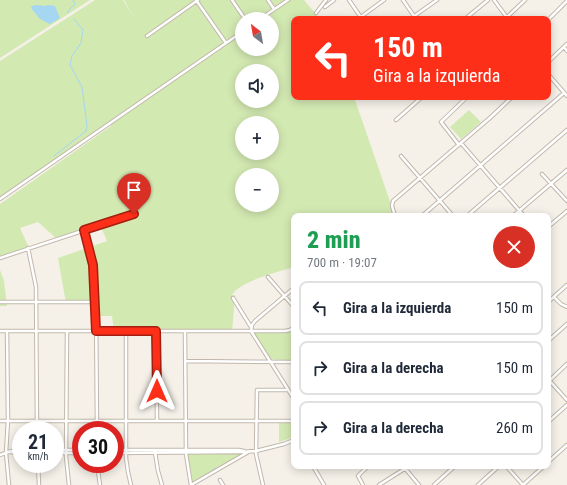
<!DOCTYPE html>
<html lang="es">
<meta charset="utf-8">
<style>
:root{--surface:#fff;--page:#f2f2f3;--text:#1f2937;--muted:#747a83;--line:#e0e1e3}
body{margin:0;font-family:"Roboto Condensed",sans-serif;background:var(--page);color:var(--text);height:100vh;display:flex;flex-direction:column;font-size:15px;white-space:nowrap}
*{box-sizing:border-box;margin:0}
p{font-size:13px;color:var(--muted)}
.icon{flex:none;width:22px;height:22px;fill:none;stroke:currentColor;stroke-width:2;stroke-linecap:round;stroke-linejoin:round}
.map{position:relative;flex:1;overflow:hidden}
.drawer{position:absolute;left:291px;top:213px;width:260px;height:256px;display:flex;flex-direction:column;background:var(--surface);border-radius:8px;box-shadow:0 2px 10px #0003}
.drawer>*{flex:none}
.hud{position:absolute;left:291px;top:16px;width:260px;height:84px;border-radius:8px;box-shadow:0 2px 10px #0003;background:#fd2f18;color:#fff;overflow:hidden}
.needle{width:26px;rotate:329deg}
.buttons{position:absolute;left:235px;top:12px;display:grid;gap:8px}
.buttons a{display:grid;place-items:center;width:44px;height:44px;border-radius:50%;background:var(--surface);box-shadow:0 2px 10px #0003;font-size:20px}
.speed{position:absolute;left:12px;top:421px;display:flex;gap:8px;font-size:20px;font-weight:700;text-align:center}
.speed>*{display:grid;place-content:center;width:52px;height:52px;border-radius:50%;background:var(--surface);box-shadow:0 2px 10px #0003;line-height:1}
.speed small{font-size:10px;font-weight:400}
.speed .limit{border:6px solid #d22;background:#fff;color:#111}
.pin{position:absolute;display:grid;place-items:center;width:34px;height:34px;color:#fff;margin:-41px -17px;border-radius:50% 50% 50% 0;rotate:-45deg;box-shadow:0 0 4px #0007}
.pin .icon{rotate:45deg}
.me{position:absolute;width:44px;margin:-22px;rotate:0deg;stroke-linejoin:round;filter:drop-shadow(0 0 3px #0008)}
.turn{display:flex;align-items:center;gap:14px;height:84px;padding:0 16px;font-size:18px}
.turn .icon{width:52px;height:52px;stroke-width:2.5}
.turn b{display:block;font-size:28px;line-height:34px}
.round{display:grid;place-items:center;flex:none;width:42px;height:42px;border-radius:21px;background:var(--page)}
.summary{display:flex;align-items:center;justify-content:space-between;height:68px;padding:0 16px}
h1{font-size:24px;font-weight:800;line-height:30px;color:#1e9e55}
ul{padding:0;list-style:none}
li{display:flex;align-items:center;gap:12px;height:54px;margin:0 8px 6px;padding:0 8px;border:2px solid var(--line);border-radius:8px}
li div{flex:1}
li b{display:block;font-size:15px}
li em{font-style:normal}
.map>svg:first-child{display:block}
</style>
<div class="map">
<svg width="567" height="485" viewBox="0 0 567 485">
<rect width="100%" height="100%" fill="#f5f1e9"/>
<path fill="#d3e9b2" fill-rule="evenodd" d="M0,0H90L0,58Z
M95,0H123L135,19L124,0H304L320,19H294V97H354L395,216H294V267C278,272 240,281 232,295H235L232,333L114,332L112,316H94L93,304L66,303L58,258L107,241L101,227L58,240L38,222L20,228L30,250L0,260V204L111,126V124L0,198V61ZM242,19H272V49H242ZM242,71H272V101H242ZM242,123H272V153H242ZM242,175H272V205H242Z
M469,110L481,122L461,139L450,127Z
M0,270L4,281L7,306H0Z
M294,328V361L270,359L253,333L287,332Z
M279,422H294V437L279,442Z
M241,453L242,454L192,483L187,454Z"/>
<path fill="#a5d6f2" d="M48,5L55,6L60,18L50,24L40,19L31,8L32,6L36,5L45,6Z"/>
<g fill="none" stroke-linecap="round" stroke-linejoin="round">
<path stroke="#a5d6f2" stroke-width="1" d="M68,13V11L75,4L73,0
M54,156L86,131L87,126L82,87L70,65L72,56L81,43L83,30L74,19
M211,471L216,468"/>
<g stroke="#c1b8ab" stroke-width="4.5">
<path id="minor" d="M196,0L226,43
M232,0L245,19
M268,0L274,9
M349,0L362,19
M403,0L416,19
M494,0L508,19
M325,7L334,0
M316,13L326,0
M260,19L288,0
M358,19L384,0
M410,19L437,0
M465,19L488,0
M505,19L525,0
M548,20L567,1
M147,36L198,0
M564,47L567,51
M548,62L567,44
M548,74L567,96
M396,120L422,97
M461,143L524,216
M459,145L441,122L467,97
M401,156L453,216
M542,174L567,201
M0,199L242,32
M395,216L392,206L393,201L491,117L512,97
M422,216L564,93
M467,216L567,130
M513,216L567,170
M548,227L567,211
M84,230L93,265L96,302L97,430
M28,248L36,287L37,430
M0,258L134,214
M268,277L294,307
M294,288L255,321L252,325L251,331L294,399
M554,297L561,304L567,307
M233,298L251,327
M0,302H96
M548,302L567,285
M0,331H285L290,330L294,327
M7,331L8,420L6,453L9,485
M67,331L66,456L69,485
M126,331V458L128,472L131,485
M156,331L157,421
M185,331L186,454L191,485
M548,341L567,324
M185,361L294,362
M548,379L567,400
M548,382L567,364
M0,421H294
M548,422L567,405
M55,450H81
M115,450H239L244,451
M9,452L21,453
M155,452L158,471L162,485
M55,453H81
M115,453L241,452L256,451L284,444L294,440
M0,455L11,451H21
M548,462L567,445
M38,464L39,485
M97,464L100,485
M313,466L324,485
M403,466L419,485
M506,466L523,485
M220,480L223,485
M191,485L250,451
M263,485L256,454L257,390H288
M363,485L358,476L368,466
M379,485L409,466
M434,485L455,466
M478,485L499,466
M523,485L544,466"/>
</g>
<use href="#minor" stroke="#fff" stroke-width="2.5"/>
</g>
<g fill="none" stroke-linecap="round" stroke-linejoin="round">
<g stroke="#a41f10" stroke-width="10">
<path id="route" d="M134,214L84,230L93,265L96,331H156L157,391"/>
</g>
<use href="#route" stroke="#fd2f18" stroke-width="7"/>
</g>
</svg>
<div class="buttons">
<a><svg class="needle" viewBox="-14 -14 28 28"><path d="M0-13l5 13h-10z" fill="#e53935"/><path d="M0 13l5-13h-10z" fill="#747a83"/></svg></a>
<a><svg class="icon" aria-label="sound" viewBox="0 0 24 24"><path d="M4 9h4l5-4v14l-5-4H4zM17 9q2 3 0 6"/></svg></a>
<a>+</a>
<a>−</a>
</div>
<div class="speed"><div>21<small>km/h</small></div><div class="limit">30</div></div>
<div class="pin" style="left:134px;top:214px;background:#d93025"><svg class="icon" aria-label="arrive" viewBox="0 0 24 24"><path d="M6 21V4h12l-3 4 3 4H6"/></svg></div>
<svg class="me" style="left:157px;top:391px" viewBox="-20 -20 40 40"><path d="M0-17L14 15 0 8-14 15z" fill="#fd2f18" stroke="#fff" stroke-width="4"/></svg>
<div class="hud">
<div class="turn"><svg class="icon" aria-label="left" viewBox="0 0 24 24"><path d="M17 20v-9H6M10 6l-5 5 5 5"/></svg><div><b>150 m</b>Gira a la izquierda</div></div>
</div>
<section class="drawer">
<div class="summary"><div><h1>2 min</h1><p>700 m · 19:07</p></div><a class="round" style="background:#d93025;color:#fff"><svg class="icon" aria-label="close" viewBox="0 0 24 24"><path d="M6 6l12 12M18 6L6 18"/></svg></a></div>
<ul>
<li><svg class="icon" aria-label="left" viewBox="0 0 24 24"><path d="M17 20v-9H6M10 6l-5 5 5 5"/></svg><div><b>Gira a la izquierda</b></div><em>150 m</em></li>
<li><svg class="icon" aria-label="right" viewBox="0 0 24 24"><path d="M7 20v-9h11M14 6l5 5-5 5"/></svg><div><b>Gira a la derecha</b></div><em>150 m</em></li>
<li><svg class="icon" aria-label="right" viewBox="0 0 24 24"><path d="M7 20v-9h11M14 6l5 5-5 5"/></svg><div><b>Gira a la derecha</b></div><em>260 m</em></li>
</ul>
</section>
</div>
